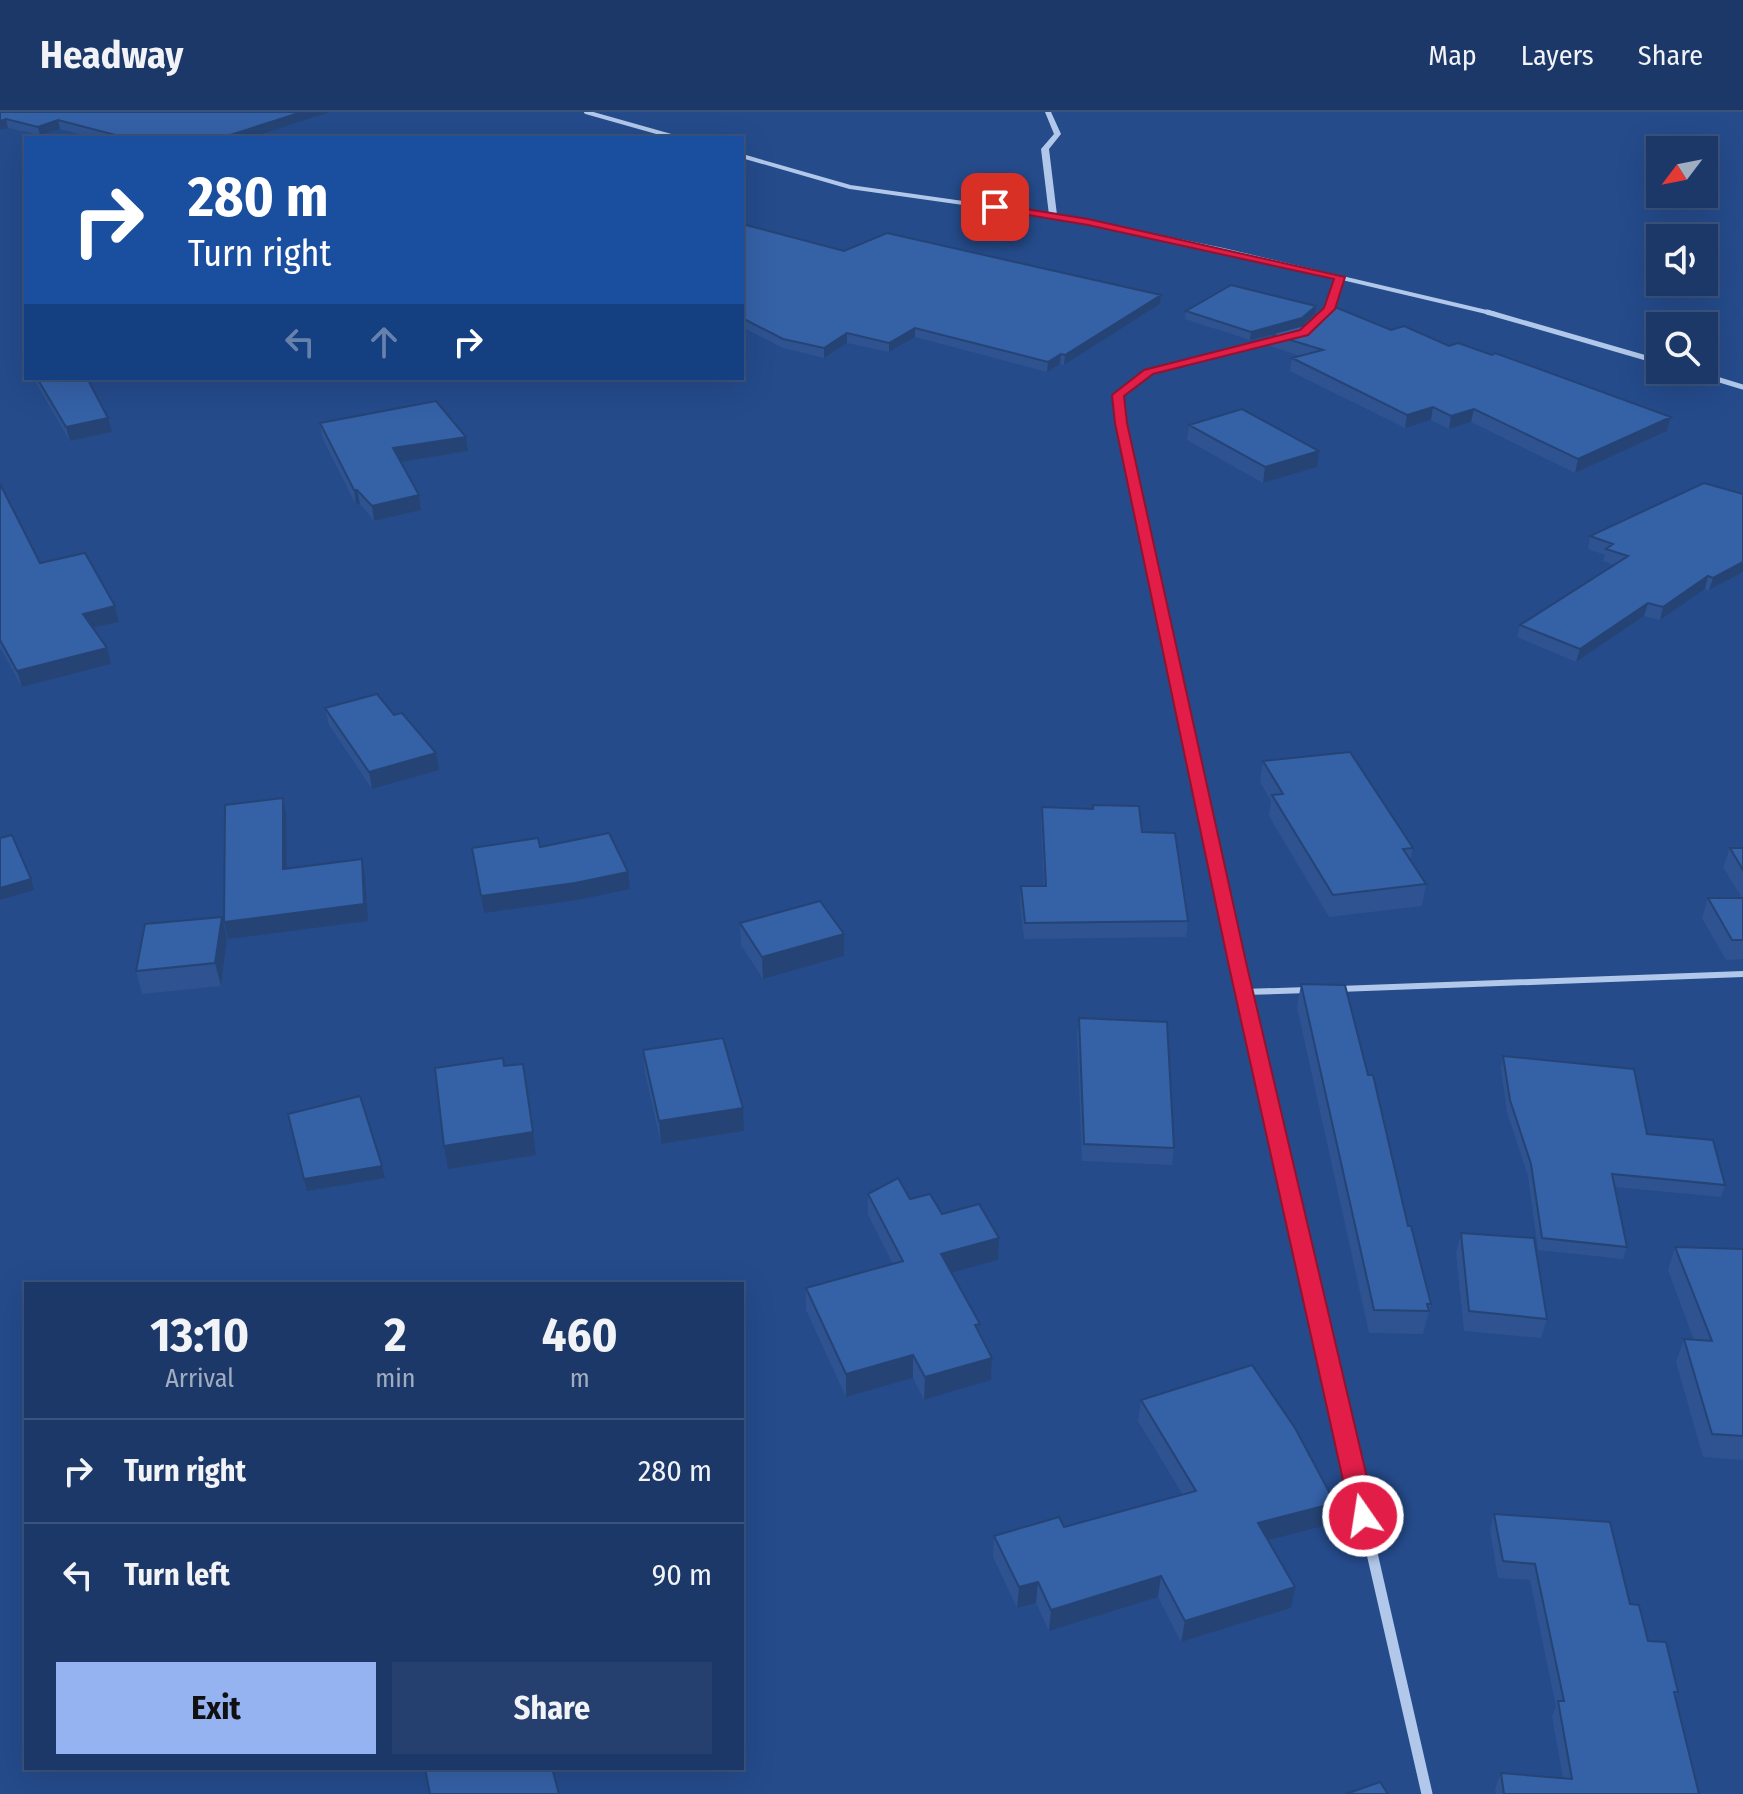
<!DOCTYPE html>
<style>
:root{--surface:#1c3868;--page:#253f6e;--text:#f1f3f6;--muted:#a0acc0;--line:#3a527c;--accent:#95b2f1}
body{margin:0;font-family:"Fira Sans Condensed",sans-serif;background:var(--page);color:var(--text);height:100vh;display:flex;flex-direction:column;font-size:30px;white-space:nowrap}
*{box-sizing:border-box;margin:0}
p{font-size:26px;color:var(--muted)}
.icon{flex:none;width:44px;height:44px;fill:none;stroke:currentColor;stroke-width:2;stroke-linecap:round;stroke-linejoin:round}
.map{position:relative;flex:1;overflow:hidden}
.panel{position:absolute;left:24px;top:1170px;width:720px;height:488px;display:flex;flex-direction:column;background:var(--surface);border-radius:0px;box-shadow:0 8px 32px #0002,0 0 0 2px var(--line)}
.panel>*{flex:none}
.hud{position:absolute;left:24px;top:24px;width:720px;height:244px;border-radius:0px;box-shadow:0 8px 32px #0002,0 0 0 2px var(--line);background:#1a4fa0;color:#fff;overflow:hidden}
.needle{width:52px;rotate:238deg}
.fabs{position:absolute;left:1646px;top:24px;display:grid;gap:16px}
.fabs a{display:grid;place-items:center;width:72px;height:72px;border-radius:0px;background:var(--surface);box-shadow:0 8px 32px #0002,0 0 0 2px var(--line);font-size:40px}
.pin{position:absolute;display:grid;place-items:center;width:68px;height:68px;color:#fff;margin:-34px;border-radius:16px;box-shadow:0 4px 12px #0006}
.me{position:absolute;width:88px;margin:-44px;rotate:347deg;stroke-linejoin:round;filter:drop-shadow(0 0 6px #0008)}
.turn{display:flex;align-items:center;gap:28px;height:168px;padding:0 32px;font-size:36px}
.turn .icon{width:104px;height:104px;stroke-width:2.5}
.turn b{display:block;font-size:56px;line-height:68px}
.lanes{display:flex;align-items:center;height:76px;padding:0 32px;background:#0003;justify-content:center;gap:40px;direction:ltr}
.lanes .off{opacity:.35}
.eta{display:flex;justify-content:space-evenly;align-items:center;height:136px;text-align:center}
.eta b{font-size:48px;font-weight:700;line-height:56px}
.primary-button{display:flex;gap:16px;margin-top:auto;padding:16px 32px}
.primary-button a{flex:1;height:92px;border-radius:0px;background:var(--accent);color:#111;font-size:32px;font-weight:700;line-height:92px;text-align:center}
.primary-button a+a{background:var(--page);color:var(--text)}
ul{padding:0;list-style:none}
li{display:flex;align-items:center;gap:24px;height:104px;padding:0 32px;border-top:2px solid var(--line)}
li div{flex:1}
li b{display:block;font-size:30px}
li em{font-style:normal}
header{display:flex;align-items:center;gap:48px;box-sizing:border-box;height:112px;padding:0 40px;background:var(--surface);border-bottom:2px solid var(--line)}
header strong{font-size:38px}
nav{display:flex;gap:44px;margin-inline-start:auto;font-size:28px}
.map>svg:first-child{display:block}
</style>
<header>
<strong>Headway</strong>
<nav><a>Map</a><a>Layers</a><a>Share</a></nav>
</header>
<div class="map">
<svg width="1743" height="1682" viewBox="0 0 1743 1682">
<rect width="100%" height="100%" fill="#254b8b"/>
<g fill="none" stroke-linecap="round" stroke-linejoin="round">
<path stroke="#b2c8ea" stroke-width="6" d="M1339,877L1743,862
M1244,880L1308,878"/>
<path stroke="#b2c8ea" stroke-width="4" d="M586,0L678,26
M742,44L850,75L1062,105L1223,138L1495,202
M1325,201L1340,165"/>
<path stroke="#b2c8ea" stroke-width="5" d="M1487,200L1660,250
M1687,258L1743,275
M1152,455L1121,311L1118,283L1148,260L1280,226"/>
<path stroke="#b2c8ea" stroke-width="7" d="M1152,453L1221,774"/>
<path stroke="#b2c8ea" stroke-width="9" d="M1221,772L1312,1176"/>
<path stroke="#b2c8ea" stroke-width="11" d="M1311,1174L1427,1682"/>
<path fill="#b2c8ea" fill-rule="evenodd" d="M1045,0H1051L1061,22L1049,37L1057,103L1053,105L1049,103L1041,37L1054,22Z"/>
</g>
<path fill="#2e5390" d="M0,0H330L250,26H94L60,17L40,23L8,16L0,18Z
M742,112L844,139L1161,183L1160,192L1064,253L1060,252L1047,260L915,225L889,240L847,231L824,246L783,236L742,215Z
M1186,199L1315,202L1303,214L1391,218L1449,234L1671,305L1667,319L1575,361L1471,310L1449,317L1431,308L1405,316L1290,259L1292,246L1300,244L1270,234L1271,223L1250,228L1185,207Z
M33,266H87L112,320L70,329Z
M320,311L466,325L468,339L400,350L419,383L421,398L374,409L360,392L356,393L322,325Z
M1189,313L1317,355L1263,371L1187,328Z
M0,372L40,451L115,494L119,510L93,516L111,552L22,575L1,537H0Z
M1743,382V460L1709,478L1705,477L1660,508L1644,504L1576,550L1517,525L1520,513L1614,453L1603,449L1605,443L1588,437L1590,424Z
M325,596L439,658L372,677L329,613Z
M1263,649L1413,736L1410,748L1426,772L1422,794L1329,805L1269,704L1271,689L1260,670Z
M1042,695L1142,720L1188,809L1186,825L1024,827L1020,790L1021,774H1044L1041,711Z
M1730,736H1743V847L1726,848L1702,806L1708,786H1742L1723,755Z
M740,811L844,822V844L763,867L741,833Z
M227,827L221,874L142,882L136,859Z
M1301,872L1408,1114L1431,1192L1423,1222L1369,1221L1297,895Z
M1079,906L1174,1036L1172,1053L1082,1049L1077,922Z
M643,938L744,1019L661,1032L645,961Z
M1503,944L1647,1022L1725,1073L1721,1085L1614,1075L1627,1135L1623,1147L1538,1138L1528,1064L1507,1000L1501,956Z
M868,1082L910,1087L942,1102L998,1148L951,1161L979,1221L992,1246L991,1268L924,1288L913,1266L846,1285L806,1198V1176L893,1152L868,1103Z
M1461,1121L1547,1207L1541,1226L1464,1219L1456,1141Z
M1675,1135L1743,1137V1348L1703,1345L1676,1250L1684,1227L1694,1228L1668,1158Z
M1141,1288L1335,1391L1331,1412L1268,1428L1291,1496L1181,1530L1158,1485L1049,1519L1036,1491L1017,1496L993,1445L994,1424L1064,1415L1183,1383L1138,1309Z
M1494,1402L1630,1492L1648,1529L1678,1580L1676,1585L1699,1682H1496L1495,1677L1501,1661L1563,1666L1552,1605L1556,1595L1530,1468L1498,1466L1490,1418Z"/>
<path fill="#254475" d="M302,0H330L250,26H221Z
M6,7L8,16L0,18V9Z
M58,8L60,17L40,23L38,15Z
M1161,183L1160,192L1064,253L1065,243Z
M1316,194L1315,202L1301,215L1250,228L1251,220Z
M915,216V225L889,240V231Z
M847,221V231L824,246V236Z
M1061,242L1060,252L1047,260L1048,250Z
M1433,295L1431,308L1405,316L1407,303Z
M1474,297L1471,310L1449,317L1451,304Z
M1671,305L1667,319L1575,361L1578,347Z
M108,306L112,320L70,329L66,315Z
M466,325L468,339L395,351L393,336Z
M1319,339L1317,355L1263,371L1265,355Z
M354,378H357L360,392L356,393Z
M419,383L421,398L374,409L372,394Z
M1743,450V460L1709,478L1713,466Z
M1708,464L1705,477L1660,508L1663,495Z
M1648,491L1644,504L1576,550L1580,537Z
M115,494L119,510L87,517L83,502Z
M107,536L111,552L22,575L17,559Z
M436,641L439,658L372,677L369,660Z
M283,686L286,702L287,773L283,757Z
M362,747L365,764L368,809L228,827L224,810Z
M628,760L630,777L577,788L484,801L481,784Z
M31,767L34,778L0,788V776Z
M222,805L227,827L221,874L215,851Z
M844,822V844L763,867L762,845Z
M743,996L744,1019L661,1032L659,1009Z
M533,1020L536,1043L448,1057L444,1034Z
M382,1054L385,1066L307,1079L304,1067Z
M999,1126L998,1148L940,1164L941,1142Z
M913,1243V1266L846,1285V1262Z
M992,1246L991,1268L924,1288L925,1265Z
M1335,1391L1331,1412L1254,1432L1258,1411Z
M1161,1464L1158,1485L1049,1519L1051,1498Z
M1038,1470L1036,1491L1017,1496L1019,1475Z
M1295,1475L1291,1496L1181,1530L1185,1509Z"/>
<path fill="#3561a7" stroke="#254475" stroke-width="2" d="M0,0H302L221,26H127L58,8L38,15L6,7L0,9Z
M742,112L844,139L887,121L1161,183L1065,243L1061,242L1048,250L915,216L889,231L847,221L824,236L783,227L742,206Z
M1231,173L1316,194L1302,206L1251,220L1186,199Z
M1330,193L1391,218L1404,214L1449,234L1458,231L1492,243L1495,241L1671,305L1578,347L1474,297L1451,304L1433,295L1407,303L1292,246L1323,238L1271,222L1308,212Z
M37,266H87L108,306L66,315Z
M436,289L466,325L393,336L419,383L372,394L357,378H354L320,311Z
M1242,297L1319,339L1265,355L1189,313Z
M1704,371L1743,382V450L1713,466L1708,464L1663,495L1648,491L1580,537L1520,513L1628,444L1606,437L1613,432L1590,424Z
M0,372L40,451L85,441L115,494L83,502L107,536L17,559L0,528Z
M377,582L394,603L402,601L436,641L369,660L325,596Z
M1350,640L1413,736L1403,737L1426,772L1333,783L1272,683L1283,682L1263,649Z
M283,686V757L362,747L364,792L224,810L225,693Z
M1093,693L1139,694L1142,720L1175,721L1188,809L1025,811L1021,774H1046L1042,695L1093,697Z
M609,721L628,760L575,771L481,784L472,736L538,726L540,735Z
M12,723L31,767L0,776V726Z
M1730,736H1743V758Z
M1708,786H1743V828H1732Z
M820,789L844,822L762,845L740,811Z
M222,805L215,851L136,859L145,812Z
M1301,872L1345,873L1368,963H1373L1408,1114H1411L1431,1192H1427L1429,1199L1374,1198Z
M1079,906L1167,910L1174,1036L1084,1032Z
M723,926L743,996L659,1009L643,938Z
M1503,944L1634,957L1647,1022L1713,1028L1725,1073L1612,1062L1627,1135L1542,1126L1531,1052L1510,988Z
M503,946L504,954L523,952L533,1020L444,1034L435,956Z
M360,984L382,1054L304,1067L288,1002Z
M898,1066L910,1087L930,1082L942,1102L979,1092L999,1126L941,1142L980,1212L975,1213L992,1246L925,1265L913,1243L846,1262L806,1176L903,1149L868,1082Z
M1461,1121L1534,1126L1547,1207L1469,1199Z
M1675,1135L1743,1137V1324L1712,1322L1684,1227L1712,1229Z
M1252,1253L1295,1316L1335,1391L1258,1411L1295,1475L1185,1509L1161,1464L1051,1498L1038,1470L1019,1475L994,1424L1059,1405L1064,1415L1196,1379L1141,1288Z
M1494,1402L1610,1410L1630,1492L1639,1493L1648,1529L1666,1530L1678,1580H1674L1699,1682H1504L1501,1661L1572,1667L1558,1589H1564L1535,1452L1503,1449Z
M425,1656H552L559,1682H430Z
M1380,1670L1388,1682H1346Z"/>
<path fill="#e11d48" stroke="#92132f" stroke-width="2" d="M995,92L1088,107L1345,165L1335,197L1308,223L1153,262L1124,284L1127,311L1246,850L1376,1404L1372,1412L1363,1415L1355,1412L1351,1404L1228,850L1115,311L1112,283L1144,258L1300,218L1324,196L1334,167L1088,113L992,97Z"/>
</svg>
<div class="fabs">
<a><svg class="needle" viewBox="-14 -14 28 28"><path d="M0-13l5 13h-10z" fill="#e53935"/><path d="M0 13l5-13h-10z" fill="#a0acc0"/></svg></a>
<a><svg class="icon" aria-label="sound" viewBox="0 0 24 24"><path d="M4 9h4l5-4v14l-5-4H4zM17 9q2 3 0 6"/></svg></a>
<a><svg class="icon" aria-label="search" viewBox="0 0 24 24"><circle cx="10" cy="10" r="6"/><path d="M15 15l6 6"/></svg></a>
</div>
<div class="pin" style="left:995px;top:95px;background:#d93025"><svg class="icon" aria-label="arrive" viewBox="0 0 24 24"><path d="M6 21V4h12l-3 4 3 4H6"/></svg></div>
<svg class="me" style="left:1363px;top:1404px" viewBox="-20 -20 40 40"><circle r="17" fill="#e11d48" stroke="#fff" stroke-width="3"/><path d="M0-11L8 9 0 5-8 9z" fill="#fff"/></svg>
<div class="hud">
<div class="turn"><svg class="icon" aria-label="right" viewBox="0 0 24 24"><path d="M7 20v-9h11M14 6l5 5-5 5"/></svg><div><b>280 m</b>Turn right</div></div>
<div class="lanes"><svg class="icon off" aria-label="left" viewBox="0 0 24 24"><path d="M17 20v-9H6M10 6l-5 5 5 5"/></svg><svg class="icon off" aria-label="ahead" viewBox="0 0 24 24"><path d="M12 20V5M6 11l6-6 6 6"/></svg><svg class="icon" aria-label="right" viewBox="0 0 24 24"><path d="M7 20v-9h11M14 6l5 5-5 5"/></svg></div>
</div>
<section class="panel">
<div class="eta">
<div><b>13:10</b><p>Arrival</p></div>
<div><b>2</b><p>min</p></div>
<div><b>460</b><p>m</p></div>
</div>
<ul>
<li><svg class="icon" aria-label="right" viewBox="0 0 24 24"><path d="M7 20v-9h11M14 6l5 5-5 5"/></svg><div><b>Turn right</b></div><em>280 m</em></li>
<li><svg class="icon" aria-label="left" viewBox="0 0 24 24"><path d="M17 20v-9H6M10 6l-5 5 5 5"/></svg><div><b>Turn left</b></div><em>90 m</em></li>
</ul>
<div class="primary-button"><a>Exit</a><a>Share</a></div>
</section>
</div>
